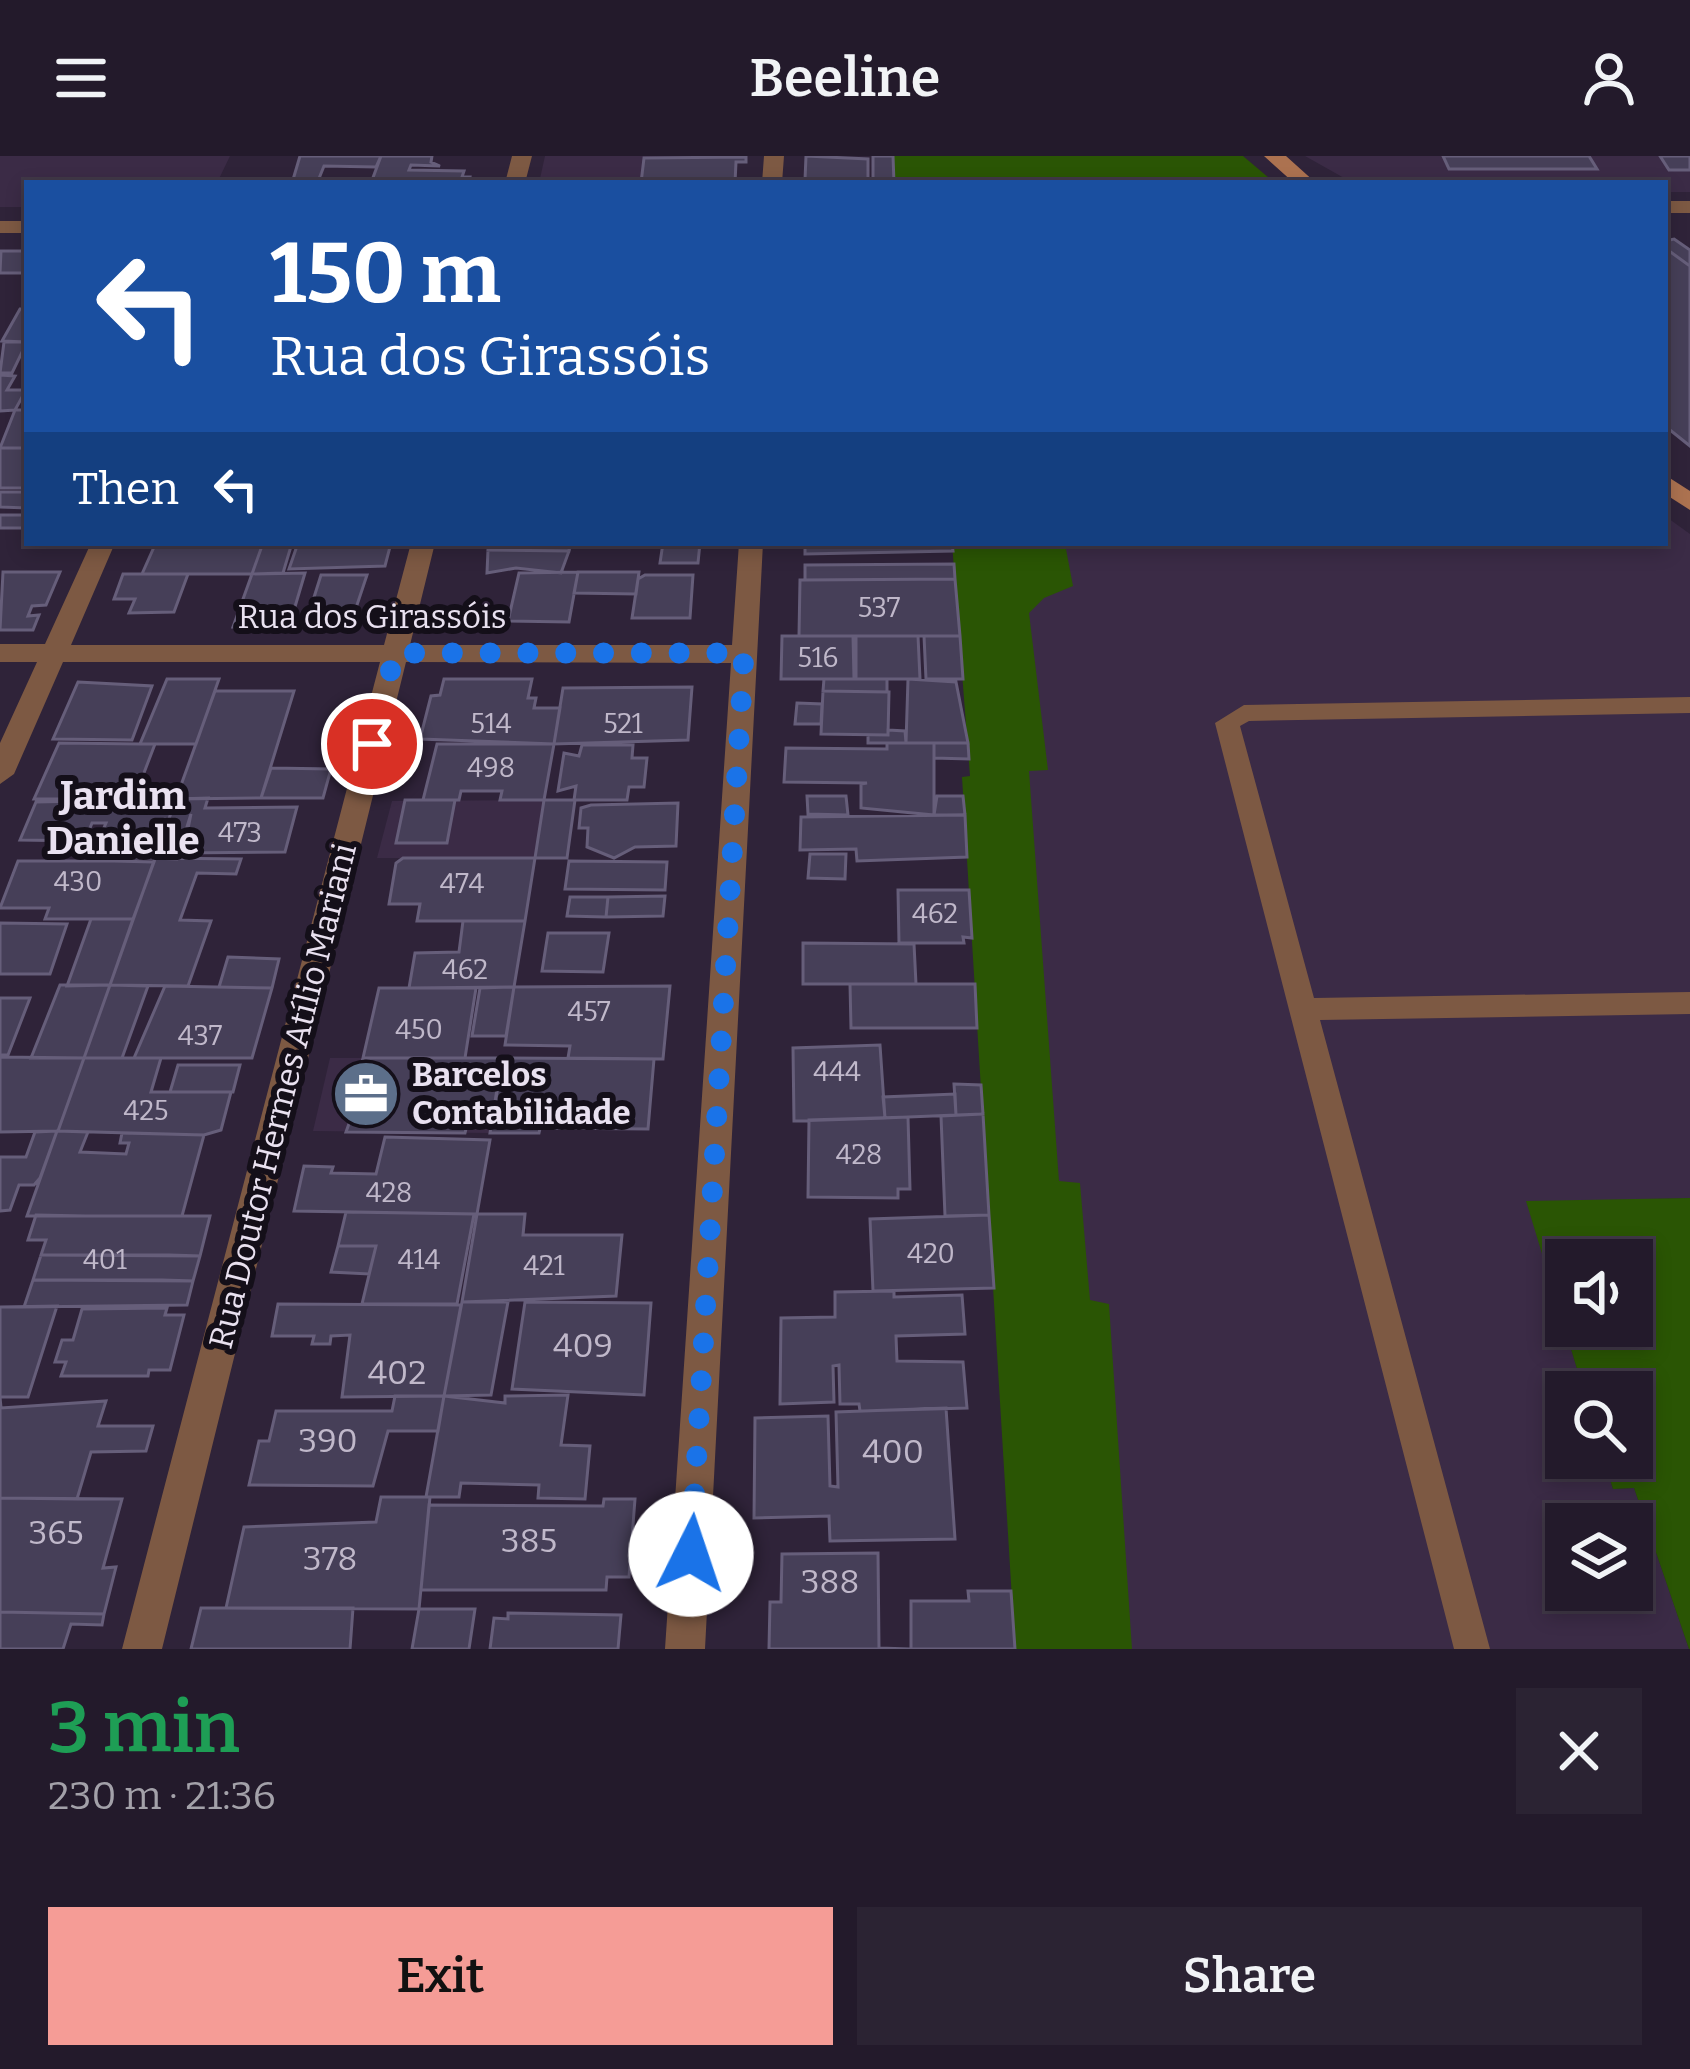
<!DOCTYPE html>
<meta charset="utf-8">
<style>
:root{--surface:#231a2b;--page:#2b2333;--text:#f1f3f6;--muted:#a3a1a9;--line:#403847;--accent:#f59c96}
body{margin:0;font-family:Bitter,serif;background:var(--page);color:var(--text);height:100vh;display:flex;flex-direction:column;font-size:45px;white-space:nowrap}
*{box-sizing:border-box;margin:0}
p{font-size:39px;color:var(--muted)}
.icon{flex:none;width:66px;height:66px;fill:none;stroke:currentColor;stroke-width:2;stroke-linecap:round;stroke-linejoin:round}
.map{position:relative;height:1493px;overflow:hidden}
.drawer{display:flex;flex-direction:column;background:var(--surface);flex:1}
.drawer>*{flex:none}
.top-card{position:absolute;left:24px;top:24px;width:1644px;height:366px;border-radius:0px;box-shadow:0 6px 18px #0003,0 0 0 3px var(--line);background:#1a4fa0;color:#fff;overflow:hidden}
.buttons{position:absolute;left:1545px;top:1083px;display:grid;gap:24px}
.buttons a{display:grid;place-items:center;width:108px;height:108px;border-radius:0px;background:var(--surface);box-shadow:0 6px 18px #0003,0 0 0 3px var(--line);font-size:60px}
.pin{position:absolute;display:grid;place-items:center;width:102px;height:102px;color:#fff;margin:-51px;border:6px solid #fff;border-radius:50%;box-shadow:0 3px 12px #0007}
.me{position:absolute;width:132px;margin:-66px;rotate:4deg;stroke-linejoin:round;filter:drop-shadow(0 0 9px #0008)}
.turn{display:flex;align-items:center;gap:42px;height:252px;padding:0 48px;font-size:54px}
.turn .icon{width:156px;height:156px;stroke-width:2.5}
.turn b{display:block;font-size:84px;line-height:102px}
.then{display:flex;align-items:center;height:114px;padding:0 48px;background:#0003;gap:24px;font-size:45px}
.round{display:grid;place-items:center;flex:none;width:126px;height:126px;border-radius:0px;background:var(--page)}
.summary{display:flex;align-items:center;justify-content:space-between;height:204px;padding:0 48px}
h1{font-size:72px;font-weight:600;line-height:90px;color:#1e9e55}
.primary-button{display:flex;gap:24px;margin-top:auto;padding:24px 48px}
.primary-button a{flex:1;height:138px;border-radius:0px;background:var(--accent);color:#111;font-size:48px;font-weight:600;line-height:138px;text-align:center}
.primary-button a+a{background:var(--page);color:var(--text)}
header{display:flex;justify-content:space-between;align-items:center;height:156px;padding:0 48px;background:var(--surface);font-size:54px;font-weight:600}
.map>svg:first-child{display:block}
</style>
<header><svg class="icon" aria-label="menu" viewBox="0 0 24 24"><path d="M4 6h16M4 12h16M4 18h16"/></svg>Beeline<svg class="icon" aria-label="person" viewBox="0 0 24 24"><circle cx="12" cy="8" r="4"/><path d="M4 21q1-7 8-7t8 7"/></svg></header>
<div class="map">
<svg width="1690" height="1493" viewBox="0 0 1690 1493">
<rect width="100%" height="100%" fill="#2f2339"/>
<path fill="#3b2b46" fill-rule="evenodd" d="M0,0H230L217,27H27V51H0Z
M545,0H746L645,2L641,27H539Z
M1305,0H1690V36H1665V27H1353Z
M1665,360L1690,378V1042L1527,1046L1584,1236H1566V1302H1603L1613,1333L1634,1332L1689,1493H1095L986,387H1665ZM1566,1368H1632V1434H1566Z
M544,644L535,702H377L392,645Z
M330,902H502L490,977L313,975Z"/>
<path fill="#2a5504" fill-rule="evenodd" d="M893,0H1243L1275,27H894Z
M952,387L1139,389L1066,393L1073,430L1044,442L1029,457L1048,614L1029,615L1059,1025L1080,1027L1090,1144L1109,1148L1132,1493H1015L962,621L970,620Z
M1690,1042V1493H1689L1634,1332L1613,1333L1603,1302H1632V1236H1584L1526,1045ZM1566,1104H1632V1170H1566Z"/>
<path fill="#463f58" stroke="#665e7a" stroke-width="3" d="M300,0H381L376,11L324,10L318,25L325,27H292Z
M381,0H432L431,6L440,10L411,9L409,14L464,15L462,21H470L469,27H371Z
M806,0L868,3V27L805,24Z
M873,0H893L894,27H873Z
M1443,0H1589L1597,13H1449Z
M1660,0H1690V14H1669Z
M746,1V6H736L735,27H641L644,2Z
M1674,83L1690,94V110L1665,92V85Z
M1665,92L1690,110V290L1665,270Z
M1,95H27V117H0Z
M20,153H27V186L2,185Z
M4,186H27L12,217H0Z
M0,219L15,220L7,234H26L15,254L0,255Z
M15,254H27V292H0Z
M0,292H27V332H0Z
M0,336H27V352L0,351Z
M0,359H27V372H0Z
M131,387H263L252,418H142L154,391H130Z
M263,387H292L283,417L252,418Z
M298,387H391L385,410L289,413Z
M489,387H570L569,395L488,394Z
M663,387H700L698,407H660Z
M805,387H952L953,395L805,398Z
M488,394L569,395L561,417L516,412L487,417Z
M954,408L955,423L805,424V409Z
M3,416H60L46,449L32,450L28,460L39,459L33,474H0Z
M578,416L569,466L508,465L519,417Z
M578,416H639L636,438L574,437Z
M305,417L289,471H233L252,418Z
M123,418H188L174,456L129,457L135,443H114Z
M321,419H367L354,458L310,454Z
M645,419H693L690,462H632L638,423Z
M955,423L960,480H799L800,424Z
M782,480H853L854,523H781Z
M856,480H918L920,523H856Z
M924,480H960L963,523H926Z
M167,523H219L196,588H140Z
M444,523H532L528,542H536L534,552H560L554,588L420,583L431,540L440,539Z
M824,523H887V536L823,535Z
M908,523L956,526L968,587H906Z
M78,526L152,530L132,584L53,583Z
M692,531L688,584L554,588L563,532Z
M215,535H294L261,642L176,643Z
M823,535L889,536L888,579L821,578Z
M797,547L822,548L821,568H795Z
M888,574L905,575L906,587H868V579H888Z
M59,587L140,588H155L134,643H34Z
M887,587H934V659L861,652V628L867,627L784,626L786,592L887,593Z
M934,587H968L969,603L934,602Z
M437,588H554L544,644H500L502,635H461L459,644H423Z
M582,589H633L632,602H647L644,631H629L627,644H574L576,630L558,635L564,597L579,600Z
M271,612L331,613L323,642H261Z
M807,640H846L848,659L808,658Z
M937,640H963L965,659H934Z
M208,642L205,652L297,651L285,696L183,697L191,658L177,703L155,702L176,643Z
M176,643L155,702H118L129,674H103L106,667H92L85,685L20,684L36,646Z
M405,644H455L447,687H396Z
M544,644H575L567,702H535Z
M678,647L676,690L635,691L614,702L587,691L588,672H579L581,652L591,649Z
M965,659L967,701L857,705L856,693L800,694L801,661Z
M810,698H846L845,723L808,722Z
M155,702L241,703L236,718L197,717L180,764L211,765L188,830L110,829Z
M403,702H535L525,765H417L420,748H389L396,707Z
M18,705H114L154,706L133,763H45L49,752H0Z
M569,705L667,706L665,734L565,733Z
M898,734H969L972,782L963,781L964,787H899Z
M665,740L663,760L606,761L608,741Z
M570,741H608L606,761L567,760Z
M91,763H133L110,829L67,830Z
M463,765H525L514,831L409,832L415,797L459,796Z
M0,767L67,768L50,818H0Z
M548,777H609L603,816L542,815Z
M803,787L914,788L916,828H803Z
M228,801L279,803L272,832L219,831Z
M850,828H975L977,872H851Z
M60,829H110L84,902H31Z
M110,829L148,830L122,902H84Z
M165,830L272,832L252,902H134Z
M670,830L663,903L568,902L570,890L505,889L514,831Z
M514,831L506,880H472L480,832Z
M379,832H476L465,902H363Z
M0,842H30L8,899H0Z
M880,889L885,962L794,965L793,892Z
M0,901L84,902L58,975L0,976Z
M84,902H161L151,936H231L221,974L204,979L58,975Z
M363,902H502L492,969H467L465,977L346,976L360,937L355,934Z
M502,902L654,903L648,973L542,972L544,955L539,977H490Z
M178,909H240L233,936H170Z
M954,928L981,929L983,958L956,959Z
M955,938L956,959L885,962L883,941Z
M983,958L989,1059L945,1060L941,960Z
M908,961L910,1033H898V1042L808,1041L809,964Z
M57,975L40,1022L34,1029H19L10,1054L0,1055V1001H26L35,976Z
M57,975L88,976L80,996L126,998L129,987H120L122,977L204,979L182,1060H27Z
M385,981L490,984L477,1058L294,1055L304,1010L333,1011L331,1017L376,1018Z
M346,1056L474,1058L457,1148H362L376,1090H338Z
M477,1058H525L523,1079H622L616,1140L462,1146Z
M36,1059L86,1060H210L200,1100L41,1099L46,1084H28Z
M989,1059L994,1132L873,1135L870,1063Z
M338,1090H376L369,1118L331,1116Z
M41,1099H169L200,1100L193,1125L33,1124Z
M33,1124H162L193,1125L187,1149L24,1151Z
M894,1135V1141L962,1139L965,1178L896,1180L897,1205L963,1206L967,1252L860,1255L859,1248H840L839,1209L833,1210L834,1246L780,1248L781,1162L835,1161V1136Z
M462,1146H508L491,1239L444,1240Z
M525,1146L651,1147L644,1239L512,1233Z
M278,1148L461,1149L444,1240L342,1241L350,1179L331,1180L330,1188H312L314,1180H272Z
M57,1150L28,1241H0V1151Z
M167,1152L165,1159H184L170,1214H149L148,1220H61L66,1206H55L62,1184H73L82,1153Z
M568,1239L561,1289L590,1290L585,1343L538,1342L539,1329L461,1327L459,1341H426L444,1240L505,1247V1240Z
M395,1240H444L438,1275H388L373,1330L249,1329L259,1285H269L276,1255H392Z
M0,1241L1,1252L106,1245L98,1270H153L146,1295L91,1296L77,1343L0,1342Z
M946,1252L955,1383L830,1385L829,1360L754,1362L755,1262L828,1260L830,1330L838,1331L836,1256Z
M381,1341H430L419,1453L226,1452L244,1371L376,1366Z
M0,1342L122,1343L103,1412L116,1411L104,1458L0,1456Z
M604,1343H635L629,1421H607L606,1434H421L429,1349L603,1350Z
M878,1397L879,1492L910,1493H769L770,1446H781L782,1398Z
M968,1435H1011L1015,1493H911V1445H969Z
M201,1452H353L350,1493H191Z
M419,1453H475L469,1493H412Z
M0,1456L104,1458L102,1469L71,1468L63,1493H0Z
M508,1457L621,1459L618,1493H490L494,1462L508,1463Z"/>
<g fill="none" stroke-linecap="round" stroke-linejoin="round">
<path fill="#7d5943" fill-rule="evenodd" d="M1690,541V557L1249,565L1240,570L1314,842L1690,836V858L1320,864L1490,1493H1454L1215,567L1244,549Z"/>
<path fill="#7d5943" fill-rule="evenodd" d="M512,0H532L525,27H505Z
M764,0H784L782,27H762Z
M1665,45H1690V57H1665Z
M0,65H27V77H0Z
M91,387H115L71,489H384L411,387H435L410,489H732L739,387H763L705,1493H665L731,507L406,506L162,1493H122L380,506H63L14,618L0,628V587L37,506H0V488H45Z"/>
<path fill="#ac7250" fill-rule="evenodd" d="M1264,0H1286L1316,27H1294Z
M1665,319L1690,335V354L1665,338Z"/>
</g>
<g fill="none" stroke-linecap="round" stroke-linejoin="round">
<path stroke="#1a73e8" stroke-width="21" stroke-dasharray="0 37.8" d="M372,588L395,497H744L691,1398"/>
</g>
<defs>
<g id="office-disc" transform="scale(3.45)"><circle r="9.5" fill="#5c6f8a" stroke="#140f19"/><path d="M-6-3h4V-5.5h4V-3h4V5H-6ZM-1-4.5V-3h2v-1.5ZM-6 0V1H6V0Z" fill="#fff"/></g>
</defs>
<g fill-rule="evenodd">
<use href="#office-disc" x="366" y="938"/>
</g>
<g text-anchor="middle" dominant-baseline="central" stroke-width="12" stroke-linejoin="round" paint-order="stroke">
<g font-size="27" fill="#c0b8ca">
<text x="879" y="452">537</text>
<text x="818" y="502">516</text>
<text x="491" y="568">514</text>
<text x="623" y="568">521</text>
<text x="491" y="612">498</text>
<text x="240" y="677">473</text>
<text x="78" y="726">430</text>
<text x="462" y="728">474</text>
<text x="935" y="758">462</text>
<text x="465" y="814">462</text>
<text x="589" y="856">457</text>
<text x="419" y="874">450</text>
<text x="200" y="880">437</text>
<text x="837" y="916">444</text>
<text x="146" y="955">425</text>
<text x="859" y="999">428</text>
<text x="389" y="1037">428</text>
<text x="931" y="1098">420</text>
<text x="105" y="1104">401</text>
<text x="419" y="1104">414</text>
<text x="544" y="1110">421</text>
</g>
<g font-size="33" fill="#e9e1f0" stroke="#140f19">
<text x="372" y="461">Rua dos Girassóis</text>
<text transform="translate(283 940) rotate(-76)">Rua Doutor Hermes Atílio Mariani</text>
</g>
<g font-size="33" font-weight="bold" fill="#e9e1f0" stroke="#140f19" text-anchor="start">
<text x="412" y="919">Barcelos<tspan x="412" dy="38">Contabilidade</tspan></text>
</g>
<g font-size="33" fill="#c0b8ca">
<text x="583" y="1190">409</text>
<text x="397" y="1217">402</text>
<text x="328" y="1285">390</text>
<text x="893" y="1296">400</text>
<text x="56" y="1377">365</text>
<text x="529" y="1385">385</text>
<text x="330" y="1403">378</text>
<text x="830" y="1426">388</text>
</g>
<g font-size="39" font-weight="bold" fill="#e9e1f0" stroke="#140f19">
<text x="123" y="640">Jardim<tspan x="123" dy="45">Danielle</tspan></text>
</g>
</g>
</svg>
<div class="buttons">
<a><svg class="icon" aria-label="sound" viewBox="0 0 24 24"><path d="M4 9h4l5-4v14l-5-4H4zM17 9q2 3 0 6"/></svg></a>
<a><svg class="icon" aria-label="search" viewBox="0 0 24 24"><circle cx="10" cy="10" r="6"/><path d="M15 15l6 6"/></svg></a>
<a><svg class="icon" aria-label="layers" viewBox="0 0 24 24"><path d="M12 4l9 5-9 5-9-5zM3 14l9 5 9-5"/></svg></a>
</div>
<div class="pin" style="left:372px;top:588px;background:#d93025"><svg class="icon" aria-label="arrive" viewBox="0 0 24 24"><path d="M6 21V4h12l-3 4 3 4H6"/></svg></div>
<svg class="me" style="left:691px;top:1398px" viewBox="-20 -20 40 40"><circle r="19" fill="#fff"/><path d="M0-13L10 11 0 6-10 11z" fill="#1a73e8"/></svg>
<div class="top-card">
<div class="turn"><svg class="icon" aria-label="left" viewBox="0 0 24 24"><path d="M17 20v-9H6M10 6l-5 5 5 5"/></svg><div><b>150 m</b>Rua dos Girassóis</div></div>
<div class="then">Then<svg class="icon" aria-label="left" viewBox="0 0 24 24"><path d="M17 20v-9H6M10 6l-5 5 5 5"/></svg></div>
</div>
</div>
<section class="drawer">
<div class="summary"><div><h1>3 min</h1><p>230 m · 21:36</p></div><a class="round"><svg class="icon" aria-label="close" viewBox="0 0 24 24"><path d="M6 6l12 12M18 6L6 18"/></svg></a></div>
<div class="primary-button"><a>Exit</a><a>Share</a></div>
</section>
